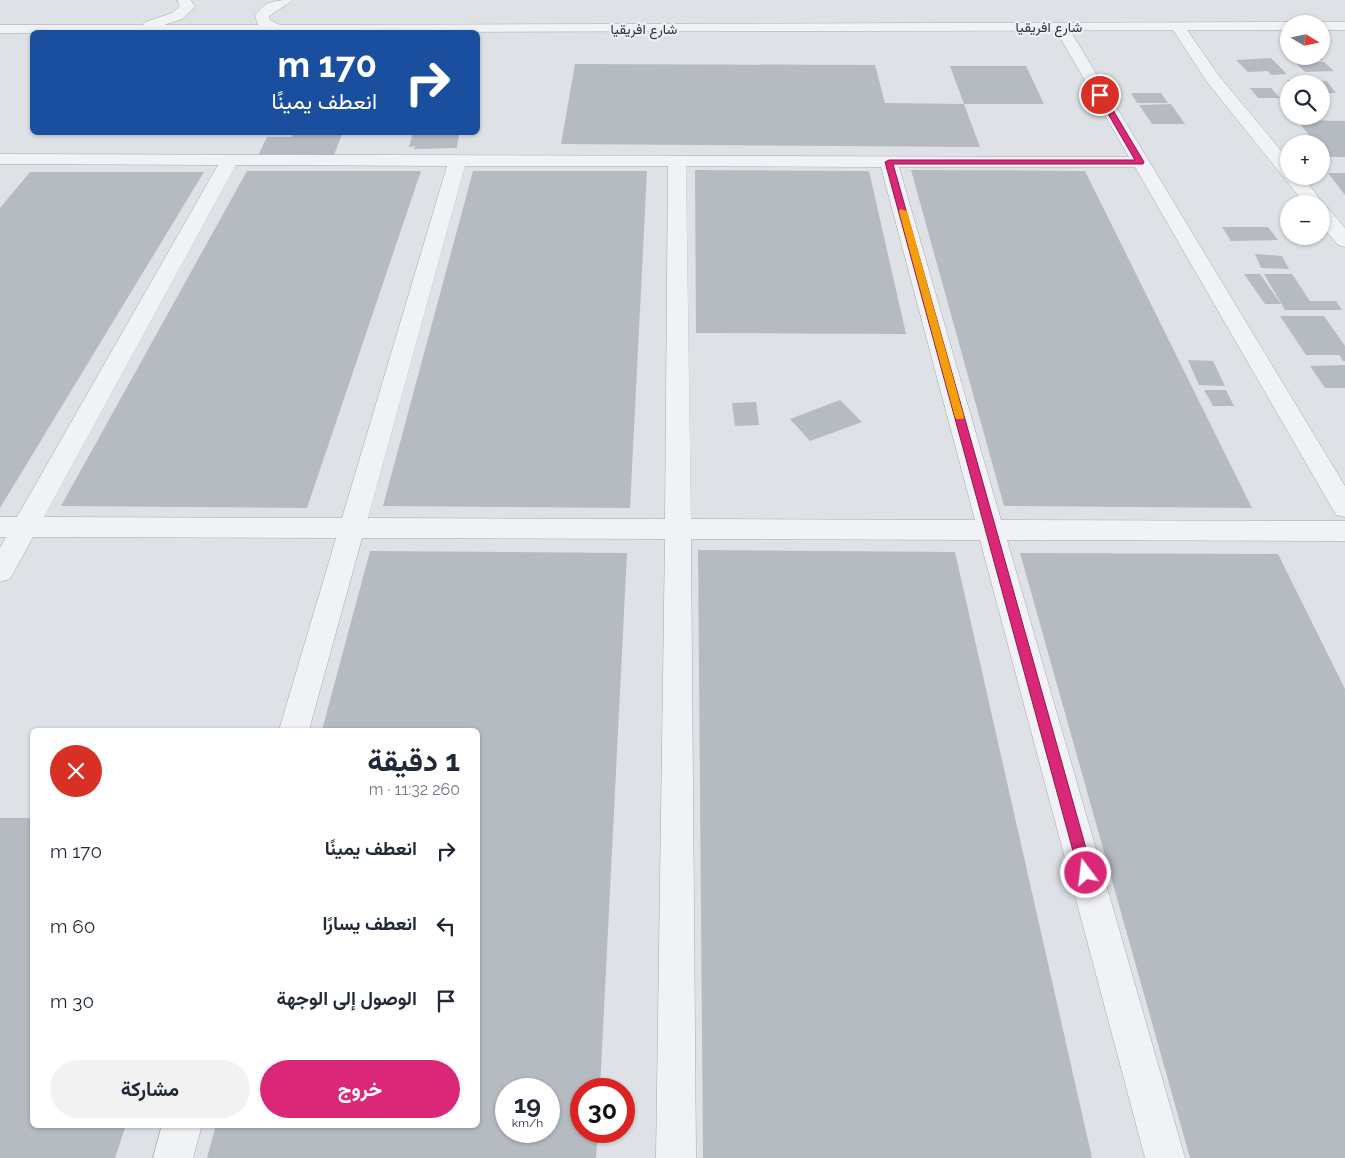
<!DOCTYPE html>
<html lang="ar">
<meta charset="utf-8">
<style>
:root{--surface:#fff;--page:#f2f2f3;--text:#1f2937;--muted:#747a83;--accent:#db2777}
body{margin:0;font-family:Raleway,Vazirmatn,sans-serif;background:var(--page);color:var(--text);direction:rtl;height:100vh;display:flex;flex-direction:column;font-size:19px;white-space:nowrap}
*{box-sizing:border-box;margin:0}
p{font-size:16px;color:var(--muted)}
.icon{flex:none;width:28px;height:28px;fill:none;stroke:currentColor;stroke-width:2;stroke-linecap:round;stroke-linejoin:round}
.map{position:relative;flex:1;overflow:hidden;direction:ltr}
.sheet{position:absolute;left:30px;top:728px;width:450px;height:400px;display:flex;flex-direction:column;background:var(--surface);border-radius:8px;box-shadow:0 1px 4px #0004;direction:rtl}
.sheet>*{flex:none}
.banner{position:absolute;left:30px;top:30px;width:450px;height:105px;border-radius:8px;box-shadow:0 1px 4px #0004;direction:rtl;background:#1a4fa0;color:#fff;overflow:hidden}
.needle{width:32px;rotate:100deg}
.fabs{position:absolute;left:1280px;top:15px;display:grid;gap:10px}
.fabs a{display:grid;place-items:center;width:50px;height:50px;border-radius:50%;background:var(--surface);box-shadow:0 1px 4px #0004;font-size:25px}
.speed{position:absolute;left:495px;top:1078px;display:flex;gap:10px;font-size:25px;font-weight:700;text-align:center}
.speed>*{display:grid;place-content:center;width:65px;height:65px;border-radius:50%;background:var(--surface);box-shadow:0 1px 4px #0004;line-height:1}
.speed small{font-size:12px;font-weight:400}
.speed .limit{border:8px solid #d22;background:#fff;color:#111}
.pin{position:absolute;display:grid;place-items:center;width:42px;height:42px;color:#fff;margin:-21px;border:2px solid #fff;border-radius:50%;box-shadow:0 1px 5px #0007}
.me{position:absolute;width:55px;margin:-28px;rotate:345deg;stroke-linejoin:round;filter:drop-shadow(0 0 4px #0008)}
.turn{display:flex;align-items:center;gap:18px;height:105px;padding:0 20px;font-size:22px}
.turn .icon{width:65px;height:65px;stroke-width:2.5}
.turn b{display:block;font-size:35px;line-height:42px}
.round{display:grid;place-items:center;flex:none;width:52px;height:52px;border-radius:26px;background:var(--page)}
.overview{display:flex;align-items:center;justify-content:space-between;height:85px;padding:0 20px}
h1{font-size:30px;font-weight:700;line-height:38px}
.cta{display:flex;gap:10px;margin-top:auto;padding:10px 20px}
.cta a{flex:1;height:58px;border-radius:30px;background:var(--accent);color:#fff;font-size:20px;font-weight:700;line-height:58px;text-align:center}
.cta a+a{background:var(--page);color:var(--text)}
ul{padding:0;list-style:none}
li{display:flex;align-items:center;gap:15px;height:75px;padding:0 20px}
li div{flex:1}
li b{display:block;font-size:19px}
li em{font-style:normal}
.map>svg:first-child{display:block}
</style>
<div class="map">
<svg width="1345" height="1158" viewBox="0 0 1345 1158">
<rect width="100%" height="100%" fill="#dee2e6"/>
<path fill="#b6bbc2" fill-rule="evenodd" d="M1296,56H1319L1323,60L1300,61Z
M1271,58L1287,74L1271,75L1268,71L1248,72L1236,60Z
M1324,62L1334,71L1305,72L1296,63Z
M575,64L875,65L885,103L964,104L980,147L561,144Z
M950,66H1026L1044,104H964Z
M1287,80L1327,81L1336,93H1321V84H1290Z
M1250,88H1271L1280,98H1258Z
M1131,93H1161L1168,103H1137Z
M1171,104L1185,124H1152L1139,105Z
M1297,120L1345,121V157H1326L1321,151V144H1316Z
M294,132H343L334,155L258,156L267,137H292Z
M413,132H465L464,135H459L457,148L414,149L415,146L409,147Z
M695,170L869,171L906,334L696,333Z
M911,170L1085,171L1252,508L1004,506Z
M247,171H421L307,508L61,506Z
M473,171H647L630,508L383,506Z
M30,172H204L0,508V208Z
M1328,173H1345V195Z
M1222,227H1268L1278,240L1231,241Z
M1255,254L1282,256L1289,269L1261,268Z
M1244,274H1260L1281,304H1265Z
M1264,274H1292L1310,301H1336L1342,310H1285Z
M1280,316H1324L1345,346V361H1343L1339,355H1306Z
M1188,360L1213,361L1225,386L1199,385Z
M1345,365V388H1325L1310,366Z
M1204,390H1226L1234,406H1213Z
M840,400L862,422L810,441L790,419Z
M756,402L759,425L735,426L732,403Z
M698,550L955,552L1092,1158H703Z
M370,551L627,553L600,1089H581V1131H598L596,1158H207L216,1125H478V730H322ZM506,1089H549V1131H506Z
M1020,553L1278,554L1345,689V1158H1190Z
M0,818H32V1125H126L115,1158H0Z"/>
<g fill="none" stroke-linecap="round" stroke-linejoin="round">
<g stroke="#a4a9af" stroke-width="1">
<path id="minor" d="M1061,23L1066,24L1068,27L1345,486V517L1336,515L1135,167H899L1001,520L1345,521V541L1007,540L1185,1158H1145L980,540L691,539L696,1158H656L665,539L362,538L309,730H279L336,538L33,537L10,579L0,582V548L6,537H0V517H17L218,165L0,164V154L1129,157L1054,27L1056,24ZM236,165L447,166L342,518L44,517ZM465,166H668L665,519L368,518ZM686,166L881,167L975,520L691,519Z
M1178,23L1183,24L1219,76L1289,160V176H1302L1324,204L1323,207L1328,208L1345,228V247L1338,245L1321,225V204H1305L1207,82L1171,27L1173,24Z
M162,1125H202L193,1158H153Z"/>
</g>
<g stroke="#a4a9af" stroke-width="1">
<path id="tertiary" d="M177,0H191L195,7L182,19L164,25H258L255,16C265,1 275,0 292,0C286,7 276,9 269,17L270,20L280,25L1289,22L1295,24H1289V30L0,33V25H143L145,22L172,13L180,6Z
M1321,22H1345V30H1321V24H1315Z"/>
</g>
<use href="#minor" fill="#f0f2f5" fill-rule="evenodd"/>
<use href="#tertiary" fill="#f0f2f5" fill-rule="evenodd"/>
</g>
<path fill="#db2777" stroke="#8e194d" d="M1098,93L1104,95L1144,162L1143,164H893L1093,873L1091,877L1086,879L1081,877L1079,873L885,162L889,160H1135L1097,95Z"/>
<path fill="#f59e0b" d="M900,209L907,211L964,417L963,419H956L955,417L899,211Z"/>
<g text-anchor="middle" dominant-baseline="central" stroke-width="4.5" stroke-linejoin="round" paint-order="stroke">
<g font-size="14" fill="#29313b" stroke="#edf0f4">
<text x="1049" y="27">شارع افريقيا</text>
<text x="644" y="29">شارع افريقيا</text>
</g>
</g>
</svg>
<div class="fabs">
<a><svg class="needle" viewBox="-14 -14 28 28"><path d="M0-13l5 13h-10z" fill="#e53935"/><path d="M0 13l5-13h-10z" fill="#747a83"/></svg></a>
<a><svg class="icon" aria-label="search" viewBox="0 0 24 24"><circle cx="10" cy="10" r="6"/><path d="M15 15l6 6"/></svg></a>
<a>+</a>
<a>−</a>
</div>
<div class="speed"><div>19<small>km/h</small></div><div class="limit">30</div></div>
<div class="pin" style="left:1100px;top:95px;background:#d93025"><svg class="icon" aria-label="arrive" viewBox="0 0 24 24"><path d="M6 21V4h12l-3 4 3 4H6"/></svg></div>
<svg class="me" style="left:1086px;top:873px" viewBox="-20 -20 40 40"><circle r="17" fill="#db2777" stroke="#fff" stroke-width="3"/><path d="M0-11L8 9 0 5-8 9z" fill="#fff"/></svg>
<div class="banner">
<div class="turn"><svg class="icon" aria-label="right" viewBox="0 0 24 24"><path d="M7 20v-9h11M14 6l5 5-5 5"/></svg><div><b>170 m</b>انعطف يمينًا</div></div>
</div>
<section class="sheet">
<div class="overview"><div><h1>1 دقيقة</h1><p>260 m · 11:32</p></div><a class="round" style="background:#d93025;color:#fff"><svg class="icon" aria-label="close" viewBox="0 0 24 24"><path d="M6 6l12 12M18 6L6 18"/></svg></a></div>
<ul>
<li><svg class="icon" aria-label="right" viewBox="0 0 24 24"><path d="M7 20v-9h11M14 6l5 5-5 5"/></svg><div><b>انعطف يمينًا</b></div><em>170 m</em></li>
<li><svg class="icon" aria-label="left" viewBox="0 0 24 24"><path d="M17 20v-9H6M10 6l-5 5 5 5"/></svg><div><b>انعطف يسارًا</b></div><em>60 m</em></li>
<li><svg class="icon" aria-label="arrive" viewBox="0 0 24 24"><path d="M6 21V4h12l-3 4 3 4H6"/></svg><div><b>الوصول إلى الوجهة</b></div><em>30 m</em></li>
</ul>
<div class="cta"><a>خروج</a><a>مشاركة</a></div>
</section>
</div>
